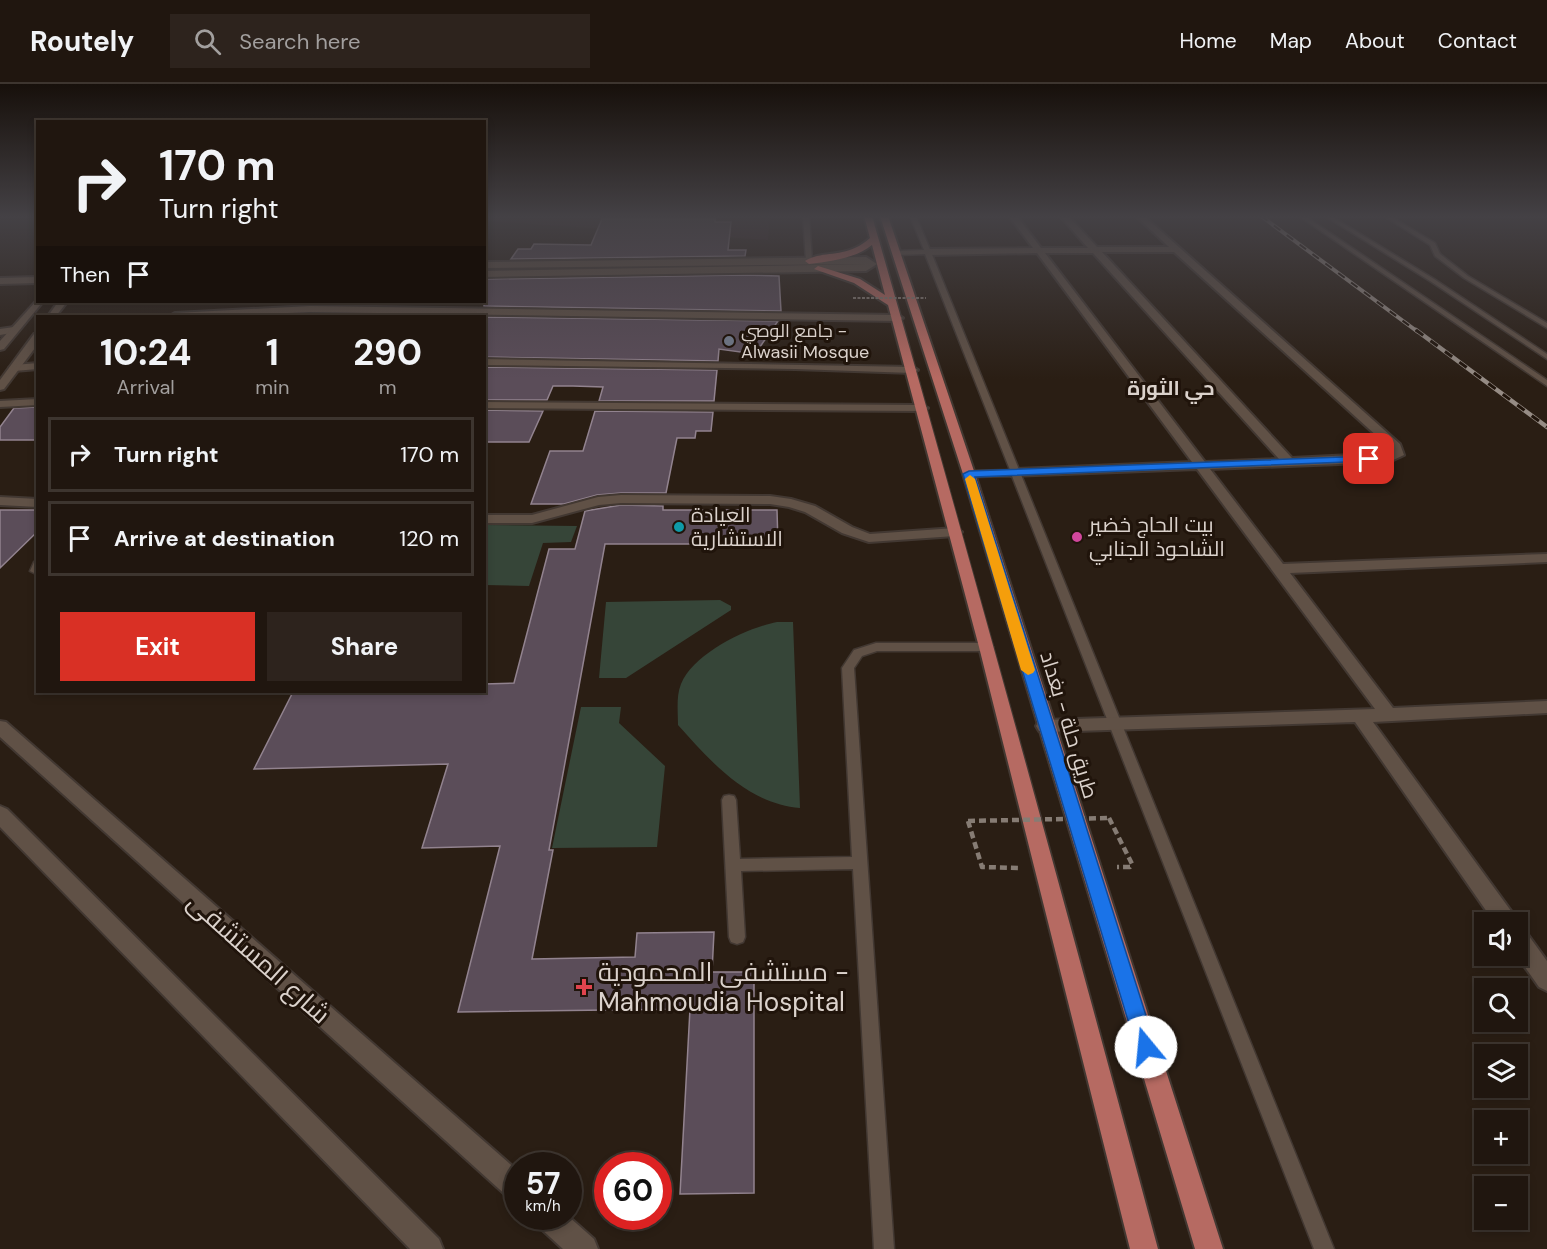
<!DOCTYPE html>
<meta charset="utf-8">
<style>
:root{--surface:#20160f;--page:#2d231d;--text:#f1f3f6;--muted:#a29f9e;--line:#3d352f;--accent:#d93025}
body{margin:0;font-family:"DM Sans",Cairo,sans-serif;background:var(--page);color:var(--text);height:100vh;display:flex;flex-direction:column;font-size:22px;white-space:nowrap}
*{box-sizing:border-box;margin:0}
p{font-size:20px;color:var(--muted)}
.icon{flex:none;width:33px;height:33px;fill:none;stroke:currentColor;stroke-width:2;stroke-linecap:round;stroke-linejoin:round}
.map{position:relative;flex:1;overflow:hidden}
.drawer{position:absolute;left:36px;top:231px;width:450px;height:378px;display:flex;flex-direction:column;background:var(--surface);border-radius:0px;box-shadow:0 3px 9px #0003,0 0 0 2px var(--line)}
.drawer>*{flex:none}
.top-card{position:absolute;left:36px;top:36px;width:450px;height:183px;border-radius:0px;box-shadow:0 3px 9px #0003,0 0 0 2px var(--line);background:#20160f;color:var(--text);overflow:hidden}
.fabs{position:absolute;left:1474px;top:828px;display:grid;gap:12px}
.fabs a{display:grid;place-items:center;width:54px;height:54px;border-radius:0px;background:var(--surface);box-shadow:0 3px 9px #0003,0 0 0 2px var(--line);font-size:30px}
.speed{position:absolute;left:504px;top:1068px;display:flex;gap:12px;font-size:30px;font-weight:700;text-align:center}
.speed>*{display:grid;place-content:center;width:78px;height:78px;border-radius:50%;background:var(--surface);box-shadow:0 3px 9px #0003,0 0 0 2px var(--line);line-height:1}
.speed small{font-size:15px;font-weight:400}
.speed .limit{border:9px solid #d22;background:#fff;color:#111}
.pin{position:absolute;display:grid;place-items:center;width:51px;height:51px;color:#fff;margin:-26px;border-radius:12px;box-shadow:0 3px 9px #0006}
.me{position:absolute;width:66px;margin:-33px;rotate:343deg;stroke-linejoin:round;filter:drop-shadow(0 0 4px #0008)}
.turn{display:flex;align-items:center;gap:21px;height:126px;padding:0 24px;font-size:27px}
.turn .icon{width:78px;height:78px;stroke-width:2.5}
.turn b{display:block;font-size:42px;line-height:51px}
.then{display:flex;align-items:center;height:57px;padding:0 24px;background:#0003;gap:12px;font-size:22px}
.eta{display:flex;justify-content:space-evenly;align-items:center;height:102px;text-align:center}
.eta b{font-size:36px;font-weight:700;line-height:42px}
.action{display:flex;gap:12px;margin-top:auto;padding:12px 24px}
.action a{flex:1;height:69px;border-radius:0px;background:var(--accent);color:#fff;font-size:24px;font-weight:700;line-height:69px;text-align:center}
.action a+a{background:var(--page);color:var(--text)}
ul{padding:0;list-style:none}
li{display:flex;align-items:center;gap:18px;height:75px;margin:0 12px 9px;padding:0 12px;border:3px solid var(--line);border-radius:0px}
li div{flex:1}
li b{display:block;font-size:22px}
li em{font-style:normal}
header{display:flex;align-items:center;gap:36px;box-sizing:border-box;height:84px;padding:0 30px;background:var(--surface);border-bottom:2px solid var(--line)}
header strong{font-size:28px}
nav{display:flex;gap:33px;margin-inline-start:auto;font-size:21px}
.search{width:420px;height:54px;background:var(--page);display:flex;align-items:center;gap:15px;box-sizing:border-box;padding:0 21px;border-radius:0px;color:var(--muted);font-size:22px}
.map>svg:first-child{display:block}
</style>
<header>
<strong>Routely</strong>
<div class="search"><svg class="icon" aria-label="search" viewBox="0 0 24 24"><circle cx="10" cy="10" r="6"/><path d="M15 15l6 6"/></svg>Search here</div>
<nav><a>Home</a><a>Map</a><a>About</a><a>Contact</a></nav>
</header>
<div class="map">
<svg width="1547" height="1165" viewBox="0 0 1547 1165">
<rect width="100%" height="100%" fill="#2a1e14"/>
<path fill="#352221" d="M484,132H770L768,156L485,137Z"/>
<path fill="#364538" d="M485,441L577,442L571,458L543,459L529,502L485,501Z
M720,516L731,522V526L626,594H599L606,518Z
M777,538H793L800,724C748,720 711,678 678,641C678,628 676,612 681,600C694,569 747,544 777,538Z
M581,623H621L619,639L665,682L657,763L552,764Z"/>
<path fill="#5b4d59" stroke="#92838f" stroke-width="1.5" d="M602,135H715V138H731L728,166H746L745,172L511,175L518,165H531L534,160L591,161Z
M743,191L779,192L781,227L484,222V195Z
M484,233L778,237L755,270L719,265L718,277L484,273Z
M484,283L717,286L714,317H599L603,303L573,302H553L547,316H484Z
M38,323V356H0V343L14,324Z
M484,326L543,327L529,358H484Z
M595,327L713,328L711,347H696L695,354H677L666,409H621L597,411L564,420H531L550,367H583Z
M621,421L663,422V426H777L778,460H605L549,766H553L532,875L635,873L637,849L714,848L712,888H754V1109L680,1110L690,925L458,928L500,762L422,764L448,680L254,685L293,608H484V600L514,599L549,465H575L585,427Z
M0,426H38V447L0,484Z"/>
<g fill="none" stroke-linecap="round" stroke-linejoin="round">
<g stroke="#423832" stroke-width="3">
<path id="service" d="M803,132H809L812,177L809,179L806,177Z
M910,132H916L931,168L1334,1165H1314L1012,392L969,393L964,390L969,387L1010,386L925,170L898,171L895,169L898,167L924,166Z
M1299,132H1305L1547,296V302Z
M1325,132H1331L1434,195L1547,270V275L1430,197Z
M1384,132H1390L1435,159L1440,170L1468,192L1547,239V244L1464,194L1435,172L1430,161Z
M38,477V491L30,487L34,478Z
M876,559H987L993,563L987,567H877L862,572L854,584L894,1165H874L853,785L741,787L745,853L743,858L737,860L731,858L729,853L722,716L724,712L729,711L734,712L736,716L740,775L852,773L842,584L854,566Z"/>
</g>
<g stroke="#423832" stroke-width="4">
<path id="minor" d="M1009,132H1017L1041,164H1088L1060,132H1068L1097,163H1169L1136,132H1144L1400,360L1404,371L1389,378L1210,385L1283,480L1547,470V478L1290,489L1393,624L1547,617V629L1373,638L1514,831L1517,838H1494L1355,638L1045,648L1039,647L1036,642L1039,637L1045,636L1375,625L1197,385L1011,392L1009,389L1011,386L1015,385L1192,378L1037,169L928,171L924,168L928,165L1033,164ZM1102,168H1174L1390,364L1391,369L1292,374ZM1045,169H1093L1279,375L1205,378Z
M310,222L898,231L903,234L898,237L310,228L221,232H170L175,229Z
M14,243L19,246L17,248L0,251V245Z
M484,275L913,283L918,286L913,289L795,285L484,281Z
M38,279V285L14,287L9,284L14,281Z
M38,315V321L0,323V317Z
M484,318L922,321L928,324L922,327L484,324Z
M621,411L770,412L791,415L815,422L852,443L870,450L955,444L962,448L955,452L869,458L842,449L805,428L789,423L770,420L621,419L599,421L532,439H484V431H532L598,413Z
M0,413L38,415V423L0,421Z
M1518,845L1526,848L1547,877V907L1539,903L1517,872Z"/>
</g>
<g stroke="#423832" stroke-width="4">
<path id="tertiary" d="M866,173L877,180L866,187L484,193V187L867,180L484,184V178Z
M38,193V199L0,200V194Z
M38,215V218H42L41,220L4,265L0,266V257Z
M58,218H67L56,232H48Z
M38,249V260L4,305L0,306V296L34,250Z
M0,637L6,638L518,1087V1118L509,1114L0,653Z
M0,722L7,725L439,1155L443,1165H410L0,743Z
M535,1132H568L594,1155L598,1165H563L538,1142Z"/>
</g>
<g stroke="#423832" stroke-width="4">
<path id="primary" d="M864,132H872C970,474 1065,820 1158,1165H1130L979,563L888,221L854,199L814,185L818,182L860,195L885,211L872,161C854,175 831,177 809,180L805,177C824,165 846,176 870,154Z
M880,132H888L975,390L1223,1165H1195L963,390Z"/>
</g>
<path stroke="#867c74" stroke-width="4.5" stroke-dasharray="7 4" stroke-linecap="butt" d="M1109,734L1132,780L1130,783H1117
M968,737L982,783L1020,784"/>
<use href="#service" fill="#605146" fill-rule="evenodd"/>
<use href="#minor" fill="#605146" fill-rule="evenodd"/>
<use href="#tertiary" fill="#605146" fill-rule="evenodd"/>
<use href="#primary" fill="#b66a62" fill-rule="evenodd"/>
<g stroke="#968c85" stroke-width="4">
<path id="rail-far1" d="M1261,132L1418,248"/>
</g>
<g stroke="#968c85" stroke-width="4.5">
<path id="rail" d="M1416,246L1547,343"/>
</g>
<use href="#rail-far1" stroke="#20140b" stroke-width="2" stroke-dasharray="8" stroke-linecap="butt"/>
<use href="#rail" stroke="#20140b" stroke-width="3" stroke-dasharray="9" stroke-linecap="butt"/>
<path stroke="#867c74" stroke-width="2" stroke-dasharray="3 1.5" stroke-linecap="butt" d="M853,214H926"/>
<path stroke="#867c74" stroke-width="4.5" stroke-dasharray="7 4" stroke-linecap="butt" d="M968,737L1109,734"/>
</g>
<linearGradient id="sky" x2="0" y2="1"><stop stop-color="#17100b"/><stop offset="0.45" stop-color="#444145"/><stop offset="1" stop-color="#444145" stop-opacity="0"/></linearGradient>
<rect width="1547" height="295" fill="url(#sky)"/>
<path fill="#1a73e8" stroke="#114b97" stroke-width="1.5" d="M1369,372L1374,375L1372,377L975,393L1156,963L1153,970L1146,973L1139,970L1136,963L963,390L969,387Z"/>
<path fill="#f59e0b" d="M970,391L975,395L1035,586L1033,589L1028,591L1021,586L965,395Z"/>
<circle fill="#6b7280" stroke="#20140b" stroke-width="2" cx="729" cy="257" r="6"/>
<circle fill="#0f9aa8" stroke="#20140b" stroke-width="2" cx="679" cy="443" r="6"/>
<circle fill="#d1479c" stroke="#20140b" stroke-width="2" cx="1077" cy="453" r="6"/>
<path fill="#e0444e" stroke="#20140b" stroke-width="2" d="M581 894h6v6h6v6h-6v6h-6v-6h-6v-6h6z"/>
<g text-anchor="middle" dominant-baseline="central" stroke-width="6" stroke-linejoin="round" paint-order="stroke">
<g font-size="18" fill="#dbd2cc" stroke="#20140b" text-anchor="start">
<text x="741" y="247">جامع الوصي -<tspan x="741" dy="21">Alwasii Mosque</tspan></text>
</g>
<g font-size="20" font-weight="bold" fill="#dbd2cc" stroke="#20140b">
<text x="1171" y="304">حي الثورة</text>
</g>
<g font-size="21" fill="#dbd2cc" stroke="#20140b" text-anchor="start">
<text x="691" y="431">العيادة<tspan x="691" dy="24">الاستشارية</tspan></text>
<text x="1089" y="441">بيت الحاج خضير<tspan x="1089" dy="24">الشاحوذ الجنابي</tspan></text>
</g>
<g font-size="21" fill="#dbd2cc" stroke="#20140b">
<text transform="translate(1069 641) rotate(73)">طريق حلة - بغداد</text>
</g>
<g font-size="26" fill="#dbd2cc" stroke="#20140b">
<text transform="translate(259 874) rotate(42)">شارع المستشفى</text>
</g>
<g font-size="26" fill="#dbd2cc" stroke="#20140b" text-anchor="start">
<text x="598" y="888">مستشفى المحمودية -<tspan x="598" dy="30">Mahmoudia Hospital</tspan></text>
</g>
</g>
</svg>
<div class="fabs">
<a><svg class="icon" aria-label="sound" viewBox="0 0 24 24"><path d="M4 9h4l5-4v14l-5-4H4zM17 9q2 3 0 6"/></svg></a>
<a><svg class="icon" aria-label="search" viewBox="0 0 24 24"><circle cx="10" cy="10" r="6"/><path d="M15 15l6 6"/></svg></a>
<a><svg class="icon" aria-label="layers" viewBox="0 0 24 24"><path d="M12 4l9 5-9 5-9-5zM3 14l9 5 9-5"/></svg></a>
<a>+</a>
<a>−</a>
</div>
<div class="speed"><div>57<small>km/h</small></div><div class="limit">60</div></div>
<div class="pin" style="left:1369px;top:375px;background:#d93025"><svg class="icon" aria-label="arrive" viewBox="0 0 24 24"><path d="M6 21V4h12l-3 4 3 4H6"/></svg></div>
<svg class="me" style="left:1146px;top:963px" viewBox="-20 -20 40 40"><circle r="19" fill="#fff"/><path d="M0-13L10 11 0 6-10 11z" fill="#1a73e8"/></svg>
<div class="top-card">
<div class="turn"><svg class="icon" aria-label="right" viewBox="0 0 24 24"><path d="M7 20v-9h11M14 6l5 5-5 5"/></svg><div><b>170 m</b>Turn right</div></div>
<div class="then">Then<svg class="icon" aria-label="arrive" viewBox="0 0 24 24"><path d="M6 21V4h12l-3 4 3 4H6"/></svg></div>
</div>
<section class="drawer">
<div class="eta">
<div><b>10:24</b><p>Arrival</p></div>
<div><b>1</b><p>min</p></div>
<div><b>290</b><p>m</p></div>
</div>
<ul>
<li><svg class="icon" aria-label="right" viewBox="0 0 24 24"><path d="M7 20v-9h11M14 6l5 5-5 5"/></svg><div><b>Turn right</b></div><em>170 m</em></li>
<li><svg class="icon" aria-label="arrive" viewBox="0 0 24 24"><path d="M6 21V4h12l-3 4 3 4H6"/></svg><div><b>Arrive at destination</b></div><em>120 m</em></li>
</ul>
<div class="action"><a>Exit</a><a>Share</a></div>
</section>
</div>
